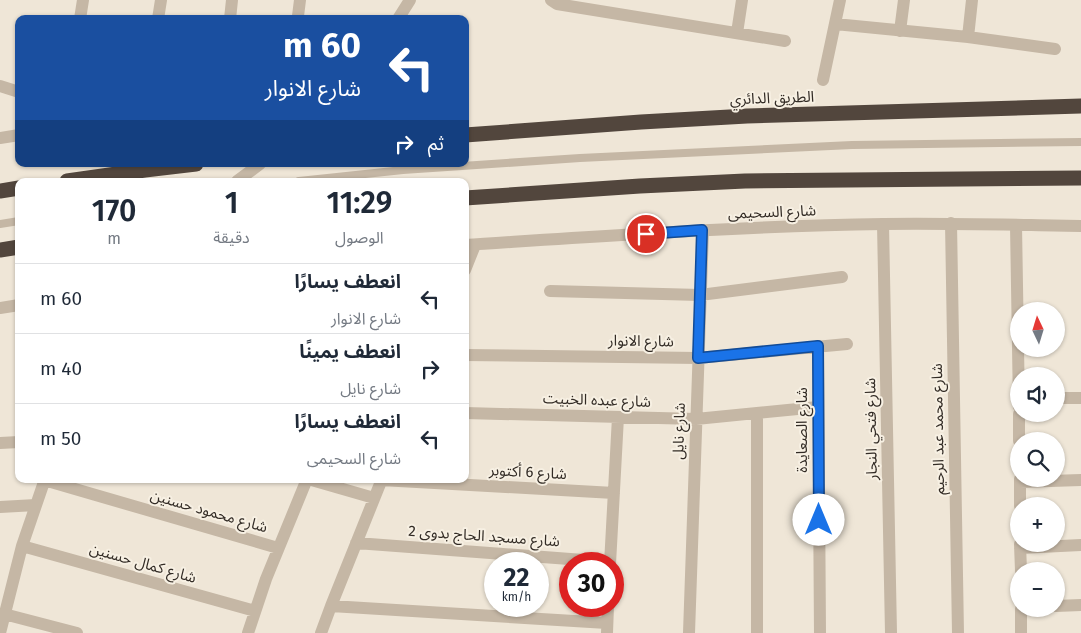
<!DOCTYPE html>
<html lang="ar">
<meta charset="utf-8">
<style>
:root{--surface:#fff;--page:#f6f6f7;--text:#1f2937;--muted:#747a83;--line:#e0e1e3}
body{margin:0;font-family:"Fira Sans","Noto Sans Arabic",sans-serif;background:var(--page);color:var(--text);direction:rtl;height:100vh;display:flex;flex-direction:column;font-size:19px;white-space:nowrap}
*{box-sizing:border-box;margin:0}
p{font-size:16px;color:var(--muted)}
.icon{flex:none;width:28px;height:28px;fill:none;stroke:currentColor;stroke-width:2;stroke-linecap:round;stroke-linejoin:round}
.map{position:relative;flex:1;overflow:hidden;direction:ltr}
.panel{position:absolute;left:15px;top:178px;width:454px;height:305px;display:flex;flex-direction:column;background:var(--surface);border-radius:10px;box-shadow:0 1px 4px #0004;direction:rtl}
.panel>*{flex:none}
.top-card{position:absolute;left:15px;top:15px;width:454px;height:152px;border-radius:10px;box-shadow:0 1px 4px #0004;direction:rtl;background:#1a4fa0;color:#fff;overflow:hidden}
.needle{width:32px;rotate:356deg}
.fabs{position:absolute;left:1010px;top:302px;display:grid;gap:10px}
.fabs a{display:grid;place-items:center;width:55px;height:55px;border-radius:50%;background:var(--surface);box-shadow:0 1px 4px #0004;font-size:25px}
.speed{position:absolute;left:484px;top:552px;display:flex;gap:10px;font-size:25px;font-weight:700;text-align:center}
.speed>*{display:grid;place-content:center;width:65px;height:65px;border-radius:50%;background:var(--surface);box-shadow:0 1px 4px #0004;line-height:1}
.speed small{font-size:12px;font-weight:400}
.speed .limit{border:8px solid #d22;background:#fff;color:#111}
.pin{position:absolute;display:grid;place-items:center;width:42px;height:42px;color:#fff;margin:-21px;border:2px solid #fff;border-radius:50%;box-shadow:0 1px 5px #0007}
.me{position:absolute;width:55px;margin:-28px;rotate:0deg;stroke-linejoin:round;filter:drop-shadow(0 0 4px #0008)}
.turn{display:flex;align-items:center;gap:18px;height:105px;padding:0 25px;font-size:22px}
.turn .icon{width:65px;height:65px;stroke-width:2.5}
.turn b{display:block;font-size:35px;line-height:42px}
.then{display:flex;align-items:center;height:48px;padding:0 25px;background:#0003;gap:10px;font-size:19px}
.eta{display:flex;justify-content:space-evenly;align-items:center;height:85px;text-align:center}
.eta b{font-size:30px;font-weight:600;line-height:35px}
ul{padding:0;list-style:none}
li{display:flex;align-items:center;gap:15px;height:70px;padding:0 25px;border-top:1px solid var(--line)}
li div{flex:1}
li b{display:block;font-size:19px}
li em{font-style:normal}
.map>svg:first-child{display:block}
</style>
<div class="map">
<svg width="1081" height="633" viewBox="0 0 1081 633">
<rect width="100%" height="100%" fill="#efe6d7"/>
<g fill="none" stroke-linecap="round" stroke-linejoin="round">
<path stroke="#c5b7a5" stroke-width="8" d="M299,181L403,170L580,158L852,145L1081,142
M0,224L19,221"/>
<path stroke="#c5b7a5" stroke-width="12" d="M551,0L557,4L785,41
M298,16L300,0
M80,19L83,0
M158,19L161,0
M230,19L232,0
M398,19L410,0
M835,24L968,37L1055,49
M900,31L904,0
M737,33L742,0
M968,37L972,0
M823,80L840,0
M0,86L19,92
M0,138L19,135
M237,181L260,164
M951,223L958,633
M883,224L891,633
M1016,225L1019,407
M465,270L475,245
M550,291L700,295L842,277
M818,346L820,633
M465,355L698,358L847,344
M1056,398H1081
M465,413L696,419L818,407
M757,413V633
M1019,414V441
M0,443L19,442
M308,479L374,498
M1020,479V506
M44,480L278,548
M381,480L614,493
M1020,482L1081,480
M0,507L36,505
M356,543L610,562
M1020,544L1021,571
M22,546L255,611
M1020,548L1081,545
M610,564L618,417
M331,606L607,623
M1056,606L1081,605
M1021,609V633
M4,614L77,633
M0,633L22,546L45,479
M248,633L266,579L307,479
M321,633L331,606L382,479
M607,633L608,606
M689,633L703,230"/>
<path stroke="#c5b7a5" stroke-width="12" d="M465,245C605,236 744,226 884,224C950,223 1015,225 1081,226
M0,308L19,305"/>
<path stroke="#52463d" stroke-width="15" d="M465,135L641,122L747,116L1081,106
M67,181L145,170L196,164
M0,191L19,188
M465,198L640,186L745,181L1081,178
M0,250L19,247"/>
</g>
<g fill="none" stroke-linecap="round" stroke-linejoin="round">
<g stroke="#114b97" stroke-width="12">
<path id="route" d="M646,234L702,230L698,358L818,346L819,520"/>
</g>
<use href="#route" stroke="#1a73e8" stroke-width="9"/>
</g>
<g text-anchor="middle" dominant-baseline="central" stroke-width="4" stroke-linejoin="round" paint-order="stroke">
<g font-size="15" fill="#322b25" stroke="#f7f0e3">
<text transform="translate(772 98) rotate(-2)">الطريق الدائري</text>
<text transform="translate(772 212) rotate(-2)">شارع السحيمى</text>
<text transform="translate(641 341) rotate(1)">شارع الانوار</text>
<text transform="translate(597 400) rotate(2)">شارع عبده الخبيت</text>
<text transform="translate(871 429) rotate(-91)">شارع فتحي النجار</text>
<text transform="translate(938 429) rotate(-91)">شارع محمد عبد الرحيم</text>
<text transform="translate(802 430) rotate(-90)">شارع الصعايدة</text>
<text transform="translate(679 431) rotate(-88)">شارع نايل</text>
<text transform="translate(528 472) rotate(3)">شارع 6 أكتوبر</text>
<text transform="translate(209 511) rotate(16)">شارع محمود حسنين</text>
<text transform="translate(484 536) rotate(4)">شارع مسجد الحاج بدوى 2</text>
<text transform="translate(143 563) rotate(16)">شارع كمال حسنين</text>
</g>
</g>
</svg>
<div class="fabs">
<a><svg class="needle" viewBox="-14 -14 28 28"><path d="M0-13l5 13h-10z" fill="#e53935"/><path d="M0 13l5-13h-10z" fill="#747a83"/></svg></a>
<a><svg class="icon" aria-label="sound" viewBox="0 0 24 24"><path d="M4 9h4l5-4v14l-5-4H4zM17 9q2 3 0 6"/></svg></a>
<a><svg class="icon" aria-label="search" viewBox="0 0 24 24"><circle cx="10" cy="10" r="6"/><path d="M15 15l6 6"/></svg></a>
<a>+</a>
<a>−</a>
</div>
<div class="speed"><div>22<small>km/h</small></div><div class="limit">30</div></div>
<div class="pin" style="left:646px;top:234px;background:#d93025"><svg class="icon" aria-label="arrive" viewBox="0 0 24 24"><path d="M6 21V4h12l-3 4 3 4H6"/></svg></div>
<svg class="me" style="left:819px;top:520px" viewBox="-20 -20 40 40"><circle r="19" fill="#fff"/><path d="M0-13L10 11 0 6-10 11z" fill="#1a73e8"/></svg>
<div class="top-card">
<div class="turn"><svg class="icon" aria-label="left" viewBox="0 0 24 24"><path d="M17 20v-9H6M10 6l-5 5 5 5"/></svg><div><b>60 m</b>شارع الانوار</div></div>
<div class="then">ثم<svg class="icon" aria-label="right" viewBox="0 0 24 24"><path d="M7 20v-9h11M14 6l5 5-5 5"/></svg></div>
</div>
<section class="panel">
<div class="eta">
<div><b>11:29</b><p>الوصول</p></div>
<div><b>1</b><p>دقيقة</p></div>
<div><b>170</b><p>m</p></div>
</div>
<ul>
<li><svg class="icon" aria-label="left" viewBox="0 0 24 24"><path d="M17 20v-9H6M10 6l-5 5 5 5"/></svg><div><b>انعطف يسارًا</b><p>شارع الانوار</p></div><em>60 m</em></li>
<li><svg class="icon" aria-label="right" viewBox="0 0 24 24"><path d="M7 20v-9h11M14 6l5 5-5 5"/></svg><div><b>انعطف يمينًا</b><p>شارع نايل</p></div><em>40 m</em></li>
<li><svg class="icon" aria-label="left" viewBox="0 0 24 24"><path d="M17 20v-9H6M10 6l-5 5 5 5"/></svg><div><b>انعطف يسارًا</b><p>شارع السحيمى</p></div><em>50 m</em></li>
</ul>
</section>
</div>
